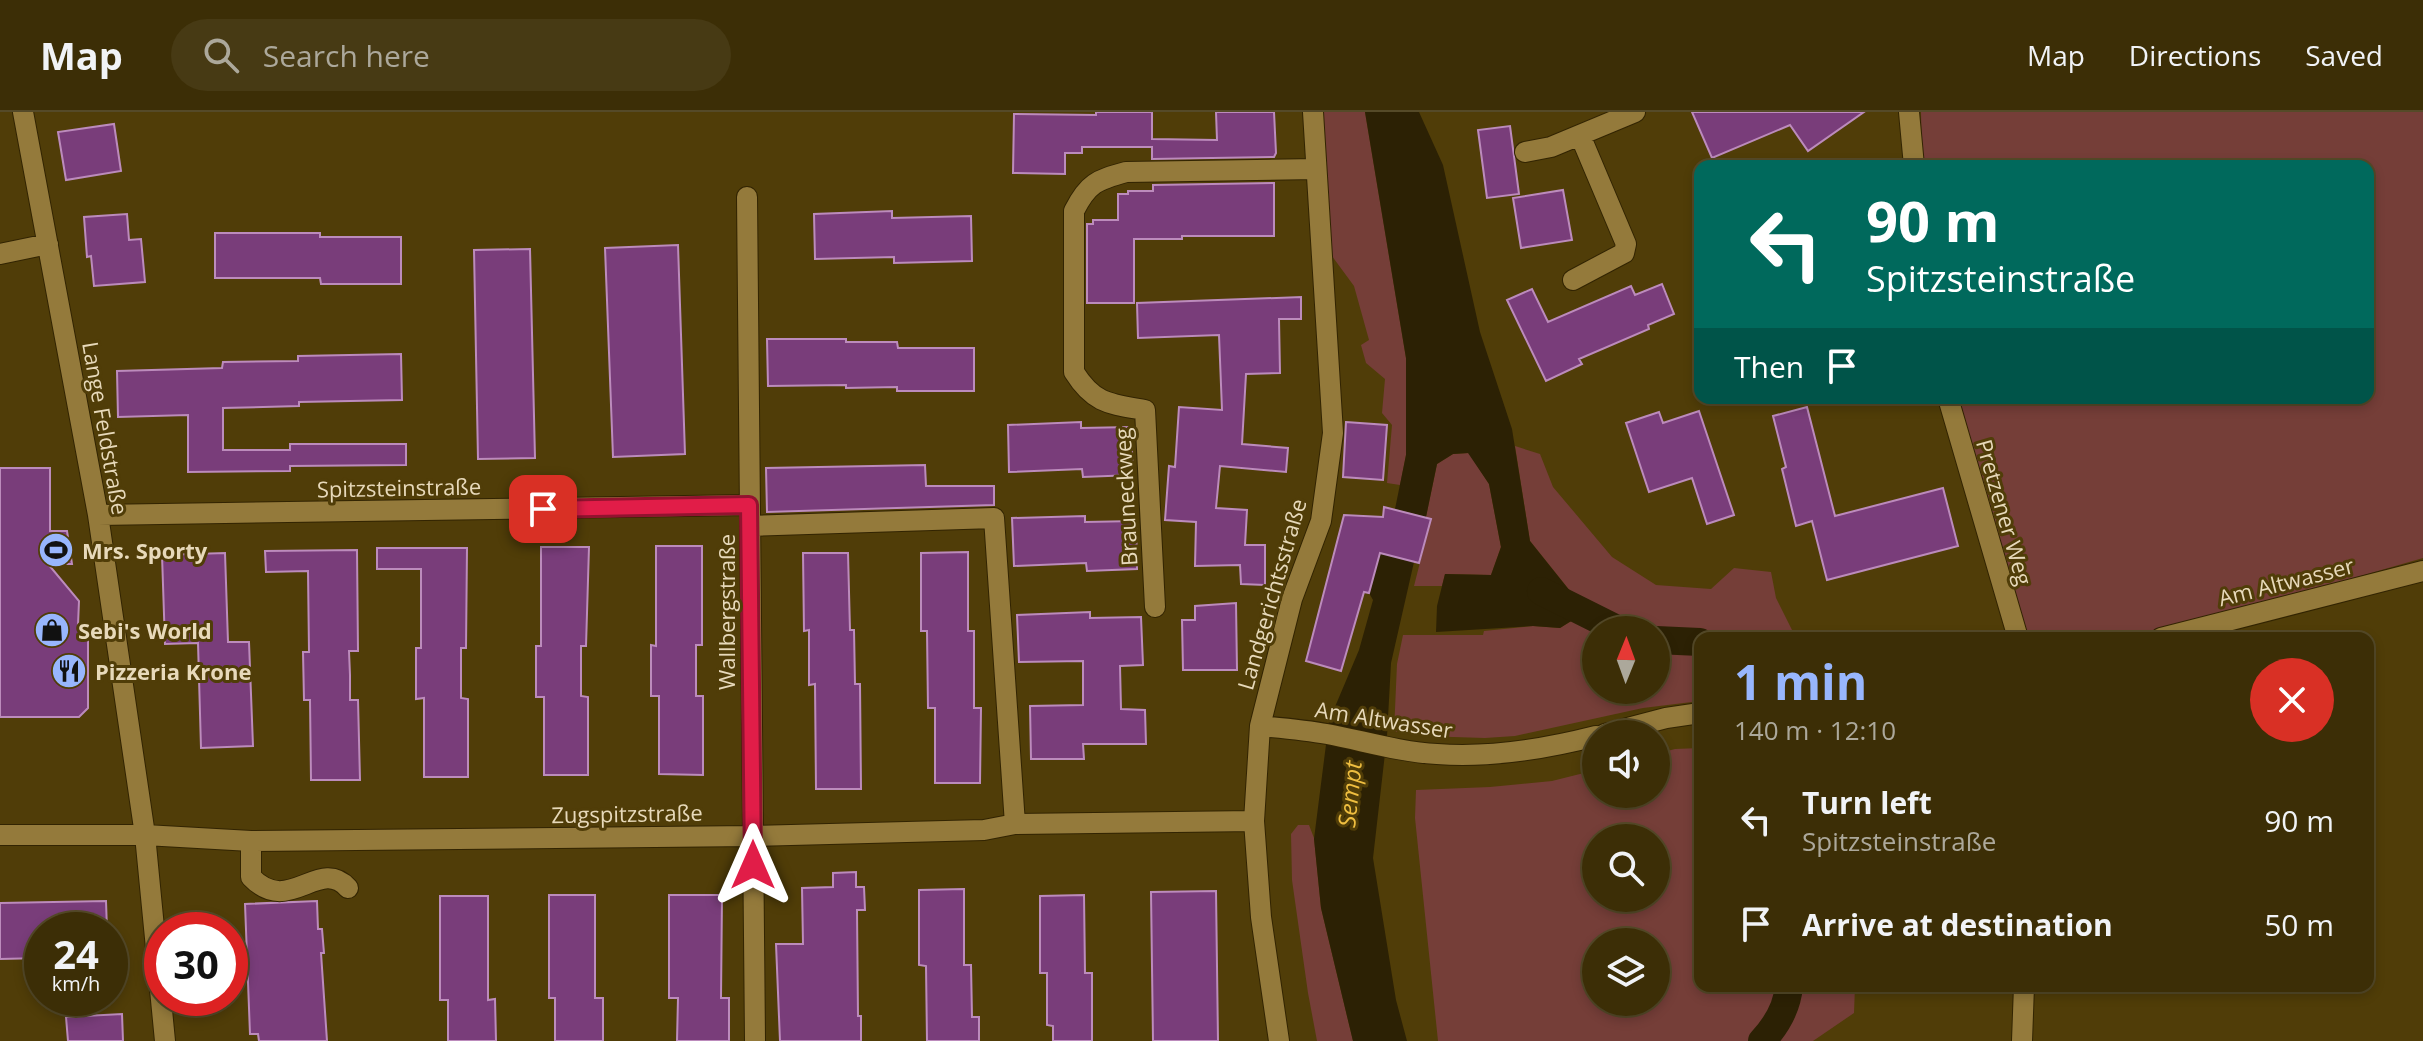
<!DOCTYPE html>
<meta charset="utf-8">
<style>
:root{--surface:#3c2e06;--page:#473a14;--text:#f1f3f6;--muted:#aca89b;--line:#554a28;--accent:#98b6fd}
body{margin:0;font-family:"Open Sans",sans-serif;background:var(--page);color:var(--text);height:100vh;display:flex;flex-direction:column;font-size:30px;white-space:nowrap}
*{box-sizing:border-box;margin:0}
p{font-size:26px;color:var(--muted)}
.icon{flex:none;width:44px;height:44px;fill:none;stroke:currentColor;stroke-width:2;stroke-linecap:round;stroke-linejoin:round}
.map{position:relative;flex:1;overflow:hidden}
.sheet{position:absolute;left:1694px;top:520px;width:680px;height:360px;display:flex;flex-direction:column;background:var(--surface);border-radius:16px;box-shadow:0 4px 12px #0003,0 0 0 2px var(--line)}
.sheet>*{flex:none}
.banner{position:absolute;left:1694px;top:48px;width:680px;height:244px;border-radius:16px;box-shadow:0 4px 12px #0003,0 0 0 2px var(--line);background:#00695c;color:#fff;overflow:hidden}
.needle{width:52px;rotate:1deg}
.fabs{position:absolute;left:1582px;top:504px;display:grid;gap:16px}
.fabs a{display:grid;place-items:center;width:88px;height:88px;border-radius:50%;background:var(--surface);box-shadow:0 4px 12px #0003,0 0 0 2px var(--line);font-size:40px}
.speed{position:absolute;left:24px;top:800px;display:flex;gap:16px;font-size:40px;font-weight:700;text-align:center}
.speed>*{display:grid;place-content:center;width:104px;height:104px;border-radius:50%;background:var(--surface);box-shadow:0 4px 12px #0003,0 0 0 2px var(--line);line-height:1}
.speed small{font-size:20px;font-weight:400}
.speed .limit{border:12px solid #d22;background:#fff;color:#111}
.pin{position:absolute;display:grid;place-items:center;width:68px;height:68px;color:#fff;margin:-34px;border-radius:16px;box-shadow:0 4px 12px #0006}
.me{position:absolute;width:88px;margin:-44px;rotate:0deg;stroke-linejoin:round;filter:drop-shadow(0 0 6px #0008)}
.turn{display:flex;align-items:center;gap:28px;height:168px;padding:0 40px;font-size:36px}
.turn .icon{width:104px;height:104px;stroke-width:2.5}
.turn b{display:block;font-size:56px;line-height:68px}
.then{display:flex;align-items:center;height:76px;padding:0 40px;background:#0003;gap:16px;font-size:30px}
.round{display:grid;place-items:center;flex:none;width:84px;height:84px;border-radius:42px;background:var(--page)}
.head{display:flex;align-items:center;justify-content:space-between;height:136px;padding:0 40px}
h1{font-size:48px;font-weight:700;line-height:60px;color:var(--accent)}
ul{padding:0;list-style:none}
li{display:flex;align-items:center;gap:24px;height:104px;padding:0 40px}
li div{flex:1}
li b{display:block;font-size:30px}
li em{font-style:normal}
header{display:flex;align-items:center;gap:48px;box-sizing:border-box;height:112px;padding:0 40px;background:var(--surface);border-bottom:2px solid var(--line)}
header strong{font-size:38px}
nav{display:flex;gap:44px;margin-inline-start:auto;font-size:28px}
.search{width:560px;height:72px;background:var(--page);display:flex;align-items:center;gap:20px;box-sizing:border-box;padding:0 28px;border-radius:44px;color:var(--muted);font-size:30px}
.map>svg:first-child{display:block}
</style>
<header>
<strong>Map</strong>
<div class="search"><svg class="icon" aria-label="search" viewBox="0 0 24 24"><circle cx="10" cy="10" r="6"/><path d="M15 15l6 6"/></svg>Search here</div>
<nav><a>Map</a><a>Directions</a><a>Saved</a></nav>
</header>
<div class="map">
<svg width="2423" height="929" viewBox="0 0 2423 929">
<rect width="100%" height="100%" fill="#503d08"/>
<path fill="#753e38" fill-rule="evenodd" d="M1323,0H1365L1406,246V343L1400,373L1387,371L1392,313L1382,301L1385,267L1366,251L1361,233L1369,228L1354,174L1329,140Z
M1921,0H2423V446L2215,506L2136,526H2028L1952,286H2368V54H1922Z
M1515,334L1540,342L1553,375L1612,445L1656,473L1711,477L1734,456L1771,460L1776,486L1796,526H1700V589L1643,596L1515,624L1485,626L1421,624L1419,619L1394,620L1397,552L1403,523H1483L1484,519L1533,514L1560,516L1576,506L1570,479L1530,429ZM1596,518H1656V578H1596Z
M1469,341L1489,372L1501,435L1491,463L1445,462L1442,474H1414L1431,407L1426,405L1437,352L1453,342Z
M1700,636V874H1855L1854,901L1813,929H1438L1415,706L1416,678L1490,675L1552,669L1596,658V682H1656V642L1675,637ZM1656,726V786H1596V726ZM1596,830H1656V890H1596Z
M1298,713H1309L1314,726L1321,796L1353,929H1317L1308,881L1292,768L1291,722Z"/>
<path fill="#2c2104" d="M1365,0H1419L1443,53L1480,220L1512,317L1530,429L1570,479L1576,506L1560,516L1533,514L1436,520L1437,494L1445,462L1491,463L1501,435L1489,372L1468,341L1453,342L1437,352L1426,405L1395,397L1406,343V246Z
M1382,433L1414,450L1391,551L1387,624L1373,746L1396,888L1407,929H1353L1321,796L1314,727L1329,609L1359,538L1373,488L1369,481Z"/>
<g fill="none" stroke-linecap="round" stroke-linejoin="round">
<path stroke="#2c2104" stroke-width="28" d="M1541,479L1619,518
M1656,528L1700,530
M1762,929C1777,913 1787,896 1789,874"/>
</g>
<path fill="#793d7a" stroke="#bc8bbc" stroke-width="2" d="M1096,0H1152V27L1217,28L1216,0H1274L1276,41L1274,45L1152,47V35H1082V41H1065V62L1013,61L1014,2L1096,3Z
M1692,0H1864L1808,39L1790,13L1712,46Z
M114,12L121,59L66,68L58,20Z
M1510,14L1519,82L1487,86L1478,18Z
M1274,71V124H1182V127H1134V191H1087V112H1093V108H1118V82H1128V79H1153V73Z
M1563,78L1572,128L1521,136L1513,86Z
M892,99V106L971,104L972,149L894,151V145L815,147L814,102Z
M127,102L129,128L141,127L145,170L94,174L91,144L87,145L84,105Z
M215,121H320V125H401V172H321L320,166H215Z
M678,133L685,342L613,345L605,136Z
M530,137L535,346L478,347L474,138Z
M1662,172L1674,202L1648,213L1649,217L1579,247L1582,252L1546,269L1507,188L1532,177L1548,210L1631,174L1635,183Z
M1301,185V207H1279L1280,261L1246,262L1242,332L1288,336L1286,360L1220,354L1216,396L1247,398L1245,433H1265V473L1241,472L1240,453L1195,454L1196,410L1165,408L1169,354L1175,355L1179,295L1222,298L1219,223L1138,226L1137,191Z
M767,227H846V230H897L898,236H974V279H897V275L846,276V273L768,274Z
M401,242L402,288L299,290V294L223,296V338H290V332H406V353L290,354V359L188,360V303L118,305L117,259L222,256L223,250L298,249V244Z
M1807,295L1835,404L1943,376L1958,434L1827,468L1812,409L1796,414L1782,357L1786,355L1773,304Z
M1699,299L1734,403L1707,412L1692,366L1649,380L1626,311L1659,300L1663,311Z
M1081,310V316L1131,315L1133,363L1083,365L1082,357L1009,360L1008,313Z
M1346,310L1387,313L1383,368L1343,365Z
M925,353L926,374H994V393L767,400L766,356Z
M0,356H50V419H67L72,452H48L79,489L78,513L88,525V596L79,605H0Z
M1384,395L1431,407L1419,451L1380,441L1369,481L1364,480L1341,559L1306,549L1344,403L1383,405Z
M1085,404V410L1136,409L1137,457L1087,459L1086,451L1014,454L1012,406Z
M656,434H702V533H696V584H703V663L659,662V584H651V533L656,534Z
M541,435H589L586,534H581V584L588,585V663H544V585H536V534H541Z
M377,436H467L466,536H461V586L468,587V665H424V586L416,587V536H421V457H377Z
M357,438L358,539H349L350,563V588H358L360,668H311L310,588H304L303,540H309L308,459L266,460L265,439Z
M968,440V519H974V596H981L980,671H935V596H928L927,519H921V441Z
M225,441L228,530H249L253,634L201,636L198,531L165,532L162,443Z
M803,441H848L850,518H854L855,572H860L861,677H816L815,572L809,573V518L804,519Z
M1236,491L1237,558H1183L1182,508H1195V494Z
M1090,500V506L1141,505L1143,553L1120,554L1121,597L1145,598L1146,632H1083L1084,647H1031L1030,594L1083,593V549L1019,550L1017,503Z
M856,760V775H864L865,798H857L858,904H861V929H780L776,832H803L802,776L833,775V761Z
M964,777V853H971L972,905H979V929H927L926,854L919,853V778Z
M1216,779L1218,929H1153L1151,780Z
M549,783H595V886H603V929H555V886H549Z
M669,783H722L721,886H729V929H677L678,886H669Z
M1084,783L1085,861H1092V929H1053V914L1047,913V861H1040V784Z
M440,784H488V888L495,887L496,929H448V888H440Z
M106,789L107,818H42V846L0,847V791Z
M317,789L318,817H322L324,841H321L327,929H259L258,922H250L245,792Z
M122,902L123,929H68L66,905Z"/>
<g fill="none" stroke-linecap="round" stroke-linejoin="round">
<g stroke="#322402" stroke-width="22">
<path id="minor" d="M23,0L98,403L145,723L165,929
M1909,0L1914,54
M1525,40L1551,35L1635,0
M747,85L755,929
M0,142L48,132
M1573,168L1624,141L1626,132L1580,23
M1948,286L2018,526
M98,403L749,393
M750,414L994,406L1015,712
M1155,495L1145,298C1110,292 1094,292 1074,260V99C1088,71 1097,68 1126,60L1316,57
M2161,526L2423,459
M1260,614C1282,616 1305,618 1327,622C1364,629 1400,640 1437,642C1490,646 1545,637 1596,624
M1605,622L1666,606L1700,601
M0,723H145L251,729L752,724L984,718L1015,712L1254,709
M251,729V765C289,805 319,744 348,776
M1279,929L1261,805L1254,709L1260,614L1292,487L1321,409L1333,321L1313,0
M2022,929L2024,874"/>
</g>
<use href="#minor" stroke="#947a3b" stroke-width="20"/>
</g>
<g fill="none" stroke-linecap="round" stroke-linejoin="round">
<g stroke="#92132f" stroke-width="20">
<path id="route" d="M543,397L749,393L753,753"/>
</g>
<use href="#route" stroke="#e11d48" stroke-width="14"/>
</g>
<defs>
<g id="stadium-disc" transform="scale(1.8)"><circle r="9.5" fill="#98b6fd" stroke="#503d08"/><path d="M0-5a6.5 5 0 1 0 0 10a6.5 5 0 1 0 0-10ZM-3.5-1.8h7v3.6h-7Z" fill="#111"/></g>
<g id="shop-disc" transform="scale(1.8)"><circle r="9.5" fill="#98b6fd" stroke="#503d08"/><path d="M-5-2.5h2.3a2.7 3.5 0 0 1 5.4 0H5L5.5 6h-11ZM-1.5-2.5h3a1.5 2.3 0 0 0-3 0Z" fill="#111"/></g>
<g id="restaurant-disc" transform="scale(1.8)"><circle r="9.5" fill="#98b6fd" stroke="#503d08"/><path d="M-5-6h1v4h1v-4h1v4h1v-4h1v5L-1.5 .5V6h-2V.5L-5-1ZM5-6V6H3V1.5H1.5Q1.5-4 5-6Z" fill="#111"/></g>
</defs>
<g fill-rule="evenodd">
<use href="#stadium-disc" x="56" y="438"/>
<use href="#shop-disc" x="52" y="518"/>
<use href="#restaurant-disc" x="69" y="559"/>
</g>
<g text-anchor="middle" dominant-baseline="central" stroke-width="6" stroke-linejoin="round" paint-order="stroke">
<g font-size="22" fill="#e7d9ba" stroke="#503d08">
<text transform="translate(106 316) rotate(80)">Lange Feldstraße</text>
<text transform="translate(399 375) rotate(-1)">Spitzsteinstraße</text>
<text transform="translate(1125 385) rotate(-93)">Brauneckweg</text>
<text transform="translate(2005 400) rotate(74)">Pretzener Weg</text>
<text transform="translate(2286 469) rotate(-14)">Am Altwasser</text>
<text transform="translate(1271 482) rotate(-74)">Landgerichtsstraße</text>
<text transform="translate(726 500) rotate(-90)">Wallbergstraße</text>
<text transform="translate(1384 607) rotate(9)">Am Altwasser</text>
<text transform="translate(627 701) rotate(-1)">Zugspitzstraße</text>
</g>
<g font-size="22" font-weight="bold" fill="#e7d9ba" stroke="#503d08" text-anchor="start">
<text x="82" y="438">Mrs. Sporty</text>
<text x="78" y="518">Sebi's World</text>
<text x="95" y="559">Pizzeria Krone</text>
</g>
<g font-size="24" font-style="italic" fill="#efbe40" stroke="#503d08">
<text transform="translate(1349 682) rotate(-84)">Sempt</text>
</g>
</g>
</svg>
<div class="fabs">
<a><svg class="needle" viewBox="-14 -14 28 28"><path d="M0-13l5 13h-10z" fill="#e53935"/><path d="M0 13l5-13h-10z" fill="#aca89b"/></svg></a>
<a><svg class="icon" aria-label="sound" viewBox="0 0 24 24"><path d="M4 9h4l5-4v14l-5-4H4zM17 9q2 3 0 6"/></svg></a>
<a><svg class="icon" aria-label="search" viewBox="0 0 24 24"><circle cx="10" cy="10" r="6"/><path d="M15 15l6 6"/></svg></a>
<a><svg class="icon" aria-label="layers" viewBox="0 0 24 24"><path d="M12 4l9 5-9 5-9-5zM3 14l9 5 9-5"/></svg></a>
</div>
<div class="speed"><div>24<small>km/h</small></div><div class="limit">30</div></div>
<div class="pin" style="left:543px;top:397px;background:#d93025"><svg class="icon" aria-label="arrive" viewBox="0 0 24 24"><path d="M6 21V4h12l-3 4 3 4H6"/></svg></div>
<svg class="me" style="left:753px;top:753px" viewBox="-20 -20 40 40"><path d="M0-17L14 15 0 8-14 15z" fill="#e11d48" stroke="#fff" stroke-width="4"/></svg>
<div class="banner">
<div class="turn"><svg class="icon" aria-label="left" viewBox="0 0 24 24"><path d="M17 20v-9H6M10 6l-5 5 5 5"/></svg><div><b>90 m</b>Spitzsteinstraße</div></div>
<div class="then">Then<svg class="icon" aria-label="arrive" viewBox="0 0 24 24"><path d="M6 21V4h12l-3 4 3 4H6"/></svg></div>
</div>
<section class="sheet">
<div class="head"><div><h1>1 min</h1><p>140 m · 12:10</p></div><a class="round" style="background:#d93025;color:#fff"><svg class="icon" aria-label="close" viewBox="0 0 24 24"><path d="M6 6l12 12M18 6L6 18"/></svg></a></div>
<ul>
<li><svg class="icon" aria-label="left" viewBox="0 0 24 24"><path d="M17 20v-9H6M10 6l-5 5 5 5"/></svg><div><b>Turn left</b><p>Spitzsteinstraße</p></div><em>90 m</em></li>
<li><svg class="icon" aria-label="arrive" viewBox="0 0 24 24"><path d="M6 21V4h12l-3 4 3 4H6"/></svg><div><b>Arrive at destination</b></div><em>50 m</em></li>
</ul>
</section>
</div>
